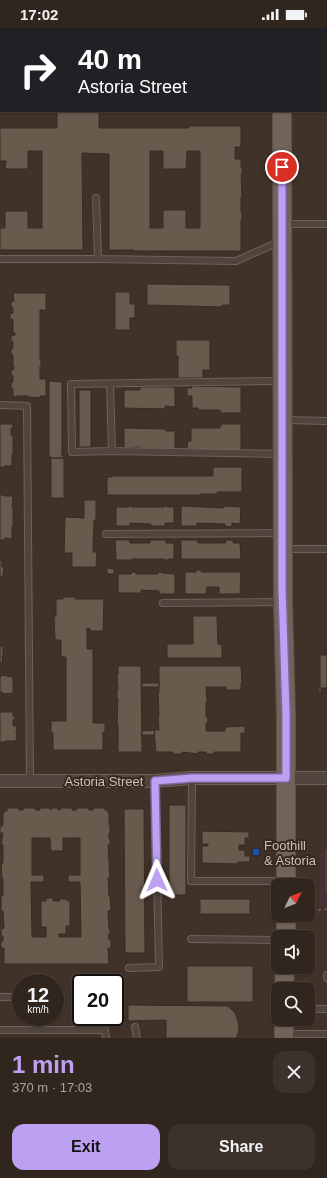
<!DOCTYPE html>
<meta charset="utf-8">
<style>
:root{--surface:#30261e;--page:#3c322b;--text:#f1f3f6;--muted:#a8a5a4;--line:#4b433c;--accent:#bca0f2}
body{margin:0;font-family:Helvetica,sans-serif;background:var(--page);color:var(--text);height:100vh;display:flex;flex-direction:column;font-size:15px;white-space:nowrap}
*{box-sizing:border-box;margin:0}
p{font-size:13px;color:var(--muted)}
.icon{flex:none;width:22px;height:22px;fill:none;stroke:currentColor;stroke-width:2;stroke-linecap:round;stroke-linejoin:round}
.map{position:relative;height:1010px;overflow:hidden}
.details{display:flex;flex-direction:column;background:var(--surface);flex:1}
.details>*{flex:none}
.guide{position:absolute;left:0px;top:0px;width:327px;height:84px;box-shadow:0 1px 3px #0004,0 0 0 1px var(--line);background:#202124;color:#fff;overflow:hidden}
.needle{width:26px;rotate:47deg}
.fabs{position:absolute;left:271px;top:850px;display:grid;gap:8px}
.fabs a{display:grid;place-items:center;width:44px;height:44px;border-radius:8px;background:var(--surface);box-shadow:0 1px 3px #0004,0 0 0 1px var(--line);font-size:20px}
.speed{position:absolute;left:12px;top:946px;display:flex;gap:8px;font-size:20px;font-weight:700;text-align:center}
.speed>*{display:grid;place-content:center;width:52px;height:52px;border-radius:50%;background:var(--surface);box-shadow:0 1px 3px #0004,0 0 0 1px var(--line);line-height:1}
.speed small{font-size:10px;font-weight:400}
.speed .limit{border:2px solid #111;border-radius:6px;background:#fff;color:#111}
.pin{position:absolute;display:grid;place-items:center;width:34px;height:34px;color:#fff;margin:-17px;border:2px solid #fff;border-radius:50%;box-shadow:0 1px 4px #0007}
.me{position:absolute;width:44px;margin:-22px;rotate:359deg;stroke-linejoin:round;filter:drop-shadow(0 0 3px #0008)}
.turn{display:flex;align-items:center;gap:14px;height:84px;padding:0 12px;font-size:18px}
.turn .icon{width:52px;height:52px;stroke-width:2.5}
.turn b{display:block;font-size:28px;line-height:34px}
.round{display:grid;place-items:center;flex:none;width:42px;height:42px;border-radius:12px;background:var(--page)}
.overview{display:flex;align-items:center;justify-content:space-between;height:68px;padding:0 12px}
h1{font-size:24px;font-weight:700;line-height:30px;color:var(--accent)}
.cta{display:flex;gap:8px;margin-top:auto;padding:8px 12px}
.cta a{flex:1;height:46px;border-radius:12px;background:var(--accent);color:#111;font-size:16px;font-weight:700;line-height:46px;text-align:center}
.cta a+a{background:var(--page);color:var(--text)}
.status{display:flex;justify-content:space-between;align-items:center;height:28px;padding:0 20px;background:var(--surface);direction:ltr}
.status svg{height:11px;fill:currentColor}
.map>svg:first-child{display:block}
</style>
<div class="status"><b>17:02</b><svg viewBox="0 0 49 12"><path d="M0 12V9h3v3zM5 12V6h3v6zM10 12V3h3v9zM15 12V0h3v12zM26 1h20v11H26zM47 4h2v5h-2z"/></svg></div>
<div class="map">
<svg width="327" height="1010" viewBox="0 0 327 1010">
<rect width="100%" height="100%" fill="#403228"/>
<path fill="#4a3136" d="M320,825H325V866L327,868V879H320Z"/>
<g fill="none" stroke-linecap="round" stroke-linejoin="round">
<path stroke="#664e3d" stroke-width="4.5" d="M39,1L40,0
M0,40L1,39"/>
</g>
<path fill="#695a4e" stroke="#372b22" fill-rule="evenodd" d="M164,0H243V1H164Z
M57,83H99V100H189V98H241V119H235V131H241V139H242V147H241L242,169H241V184H242V192H241V223H134V222H109V126L82,125L83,222H0V200H5V183H28V200H42V123H28V141H5L6,133H0V100H57ZM150,123H163V141H186L187,123H200V200H186V182H163V200H150Z
M147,256L230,257V277H222V279L147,277Z
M115,264H130V276H135V290H130V302H115Z
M13,265H46V282H40V332H41V338H40V351H46V368H40V370L29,369L28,368H17V369H15L13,368V361L11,359V355L13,354V348L12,347H11V342L14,341V339H13V327L11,325V321L13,320V314L11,312V308L15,307V305H13V292L10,291V286L13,285V280L11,278V274H12V273H14Z
M176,312H210V342H203V350H178V328H176Z
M49,353L62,354V428H64V430H51V429H49Z
M191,358L241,359V385H221L220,382H198V380H192V368H187V360H192Z
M140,359H175V379L165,378V381L124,380V362H140Z
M79,362H91V419H79Z
M0,396H13V400H11V407H13V427H12V438H4L5,439H0Z
M221,396H241V423L187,421L188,413H191V400H220V398H221Z
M124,400L166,401V403H175V422H140V419L124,420Z
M51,430H64V470H51Z
M213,439H242V464H217V466H201V467H107V449H112V448H213Z
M0,467H5V468H13L12,479H13V499H12V511L5,510V512H0Z
M84,472H96V492H94L93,524H97L96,539H72V525H64L65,489L84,490Z
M129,478H132V479H164V478H167V479H174V495H165V498H151V496L130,495V498H116V479H129Z
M181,478L224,480V478L241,479L240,496L232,495V499L225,498V496L197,495V498H181Z
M115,512H130V515H150V512H166V515H174V531H168V532H164V531H132V532H116Z
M181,512H197L198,515H226L225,512H233V515H240L241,531H181Z
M0,532H2V539H4L3,548H2V549H0Z
M107,540L114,541V546H107Z
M196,542H201V544H241L240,566H219V559H207L206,566H185V544H196Z
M132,544H136V546H158V544H162V545L175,546V566H159V563L141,562V565H118V546H131Z
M63,569H76L75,571H104L103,603H90V601L87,600V621H93V695H105V704H103V722H53V705H51V693H66V629H61V612H55L54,588H56V571H63Z
M193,588H217L218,616L222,617V630H167V616H193Z
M0,618L3,619V628H2L3,635H0Z
M320,627H327V660H320Z
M118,638H141L142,724H118V696H117L118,670H117V661H118L117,646H118Z
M159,638H241L242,655H241V662H226V659H206L207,674H206V689H208V695H206V703H225V699L245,698V705H241V724H214V726H206V724H198V726L182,724L183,726H173V724H156L154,702H159L158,688H159L158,665H159Z
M1,647L13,649V665L3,666V665L1,664V666H0V649H1Z
M142,655H159V659H142Z
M0,684H13V688H15V691L13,692V698H17L16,705H17L16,713H5V714H0Z
M154,702L155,707H141L142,703Z
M169,777H186V867H169Z
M7,780H19V782H23V780H35V782H40V780H50V782H51V780H58V782H60V780H72V782H77L76,780H89V782H93V780H105V782H108V785H109V797H110V805H109V811H110V817H108L110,850H108L109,868H110L111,883H108L109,901H110V907H108L109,912H111V920H108L109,936H4V920H1V913H3V908H1V901L4,900L3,883H1V868H3V851H2L1,835H3V817H1L3,805H0V799L3,797V785H4V783H7ZM32,810H50L51,823H63V810H80V847H68V854H80L81,909H59V906H66V898H70V872L67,873V871H59L60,873H53V870H46V873H41V899H46V909H32L31,854H44V847H32Z
M124,781H144L145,925H125Z
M202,803L249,804V810H245V817H239V822H245V828H250V834H238V836L202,835V818H208V816H202Z
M327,820V868L325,866V821Z
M200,871H250V886H200Z
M187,938H253V974H187Z
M128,977L228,978L235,985L237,990L239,998L238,1006L236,1010H166V992L128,993Z"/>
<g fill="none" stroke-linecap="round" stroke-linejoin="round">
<g stroke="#6d6259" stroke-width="8">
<path id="service" d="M326,41L327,40
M96,170L98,231
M284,196H327
M0,231H98L236,233L279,214
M280,353L71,356L72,424L112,423L281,426
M110,356L112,423
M0,377L27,378L30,753
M284,392L327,393
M106,506L281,505
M284,521H327
M163,575L281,574
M192,750L191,853H284
M191,911L278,912
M129,940L159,939L155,753
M327,947V950
M0,969H10
M308,981H327
M135,999L137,1010
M0,1002H105L106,1010
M285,1006H327"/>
</g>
<g stroke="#6d6259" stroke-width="14">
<path id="minor" d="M0,753H155L192,750H327"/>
</g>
<g stroke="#5c5048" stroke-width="20">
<path id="primary" d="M282,0V1
M282,83L283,574L286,686V857
M286,909V887
M284,961L285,939
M284,991V1010"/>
</g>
<path stroke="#624d4e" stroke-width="2.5" stroke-dasharray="3 3" stroke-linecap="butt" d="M319,662H321
M318,882L327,881"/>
<use href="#service" stroke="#50443c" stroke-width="6"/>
<use href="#minor" stroke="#50443c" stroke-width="12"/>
<use href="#primary" stroke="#70635a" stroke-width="18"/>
</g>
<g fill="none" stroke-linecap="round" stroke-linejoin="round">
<g stroke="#7a689d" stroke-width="10">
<path id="route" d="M157,852L155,753L192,750H286V686L282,561V139"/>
</g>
<use href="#route" stroke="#bca0f2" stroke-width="7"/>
</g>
<rect fill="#1a4fb4" stroke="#352920" stroke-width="1.5" x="252" y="820" width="8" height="8" rx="2"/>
<g text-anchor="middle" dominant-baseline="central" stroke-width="4" stroke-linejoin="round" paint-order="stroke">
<g font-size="13" fill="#cac0b8" stroke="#352920">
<text x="104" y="753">Astoria Street</text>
</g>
<g font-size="13" fill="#cac0b8" stroke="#352920" text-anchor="start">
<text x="264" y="817">Foothill<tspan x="264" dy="15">&amp; Astoria</tspan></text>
</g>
</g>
</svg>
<div class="fabs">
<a><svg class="needle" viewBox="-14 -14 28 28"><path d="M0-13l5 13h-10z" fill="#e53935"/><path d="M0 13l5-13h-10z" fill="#a8a5a4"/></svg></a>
<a><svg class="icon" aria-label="sound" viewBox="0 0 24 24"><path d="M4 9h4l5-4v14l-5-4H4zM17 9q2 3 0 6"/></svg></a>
<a><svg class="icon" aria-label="search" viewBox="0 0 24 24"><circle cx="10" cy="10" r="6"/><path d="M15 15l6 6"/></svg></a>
</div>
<div class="speed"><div>12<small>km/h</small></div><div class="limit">20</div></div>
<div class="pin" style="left:282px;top:139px;background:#d93025"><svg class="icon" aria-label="arrive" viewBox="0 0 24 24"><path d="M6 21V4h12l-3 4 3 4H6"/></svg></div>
<svg class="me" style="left:157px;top:852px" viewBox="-20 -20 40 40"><path d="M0-17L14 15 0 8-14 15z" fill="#bca0f2" stroke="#fff" stroke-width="4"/></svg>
<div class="guide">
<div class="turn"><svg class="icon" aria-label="right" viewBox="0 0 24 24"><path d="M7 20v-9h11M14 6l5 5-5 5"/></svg><div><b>40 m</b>Astoria Street</div></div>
</div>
</div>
<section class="details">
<div class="overview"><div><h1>1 min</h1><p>370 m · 17:03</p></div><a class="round"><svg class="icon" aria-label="close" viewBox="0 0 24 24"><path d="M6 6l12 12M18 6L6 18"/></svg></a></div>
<div class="cta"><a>Exit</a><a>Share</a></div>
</section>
